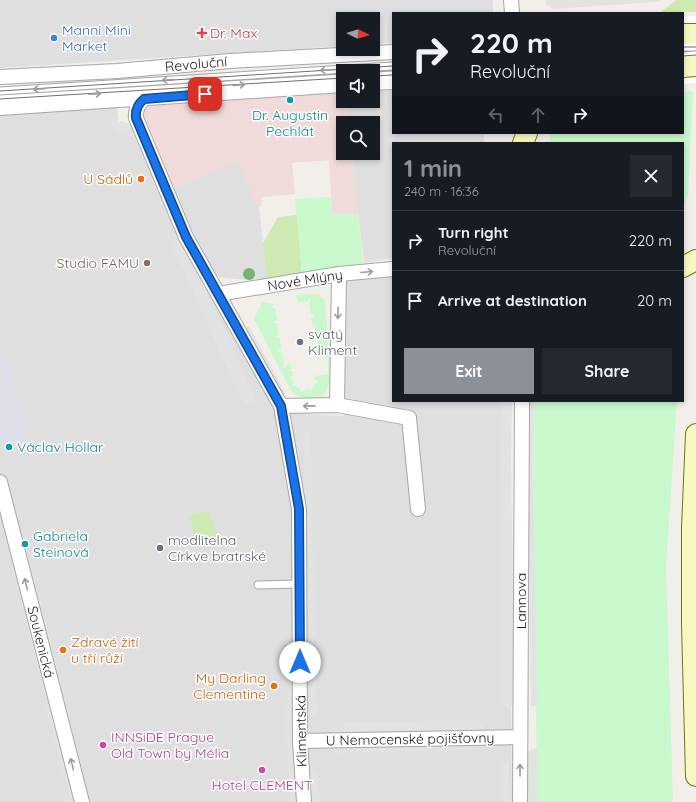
<!DOCTYPE html>
<meta charset="utf-8">
<style>
:root{--surface:#171b24;--page:#242831;--text:#f1f3f6;--muted:#9ea1a6;--line:#363941;--accent:#8c9099}
body{margin:0;font-family:Quicksand,sans-serif;background:var(--page);color:var(--text);height:100vh;display:flex;flex-direction:column;font-size:15px;white-space:nowrap}
*{box-sizing:border-box;margin:0}
p{font-size:13px;color:var(--muted)}
.icon{flex:none;width:22px;height:22px;fill:none;stroke:currentColor;stroke-width:2;stroke-linecap:round;stroke-linejoin:round}
.map{position:relative;flex:1;overflow:hidden}
.sheet{position:absolute;left:392px;top:142px;width:292px;height:260px;display:flex;flex-direction:column;background:var(--surface);border-radius:0px;box-shadow:0 2px 6px #0003}
.sheet>*{flex:none}
.hud{position:absolute;left:392px;top:12px;width:292px;height:122px;border-radius:0px;box-shadow:0 2px 6px #0003;background:#171b24;color:var(--text);overflow:hidden}
.needle{width:26px;rotate:95deg}
.buttons{position:absolute;left:336px;top:12px;display:grid;gap:8px}
.buttons a{display:grid;place-items:center;width:44px;height:44px;border-radius:0px;background:var(--surface);box-shadow:0 2px 6px #0003;font-size:20px}
.pin{position:absolute;display:grid;place-items:center;width:34px;height:34px;color:#fff;margin:-17px;border-radius:8px;box-shadow:0 2px 6px #0006}
.me{position:absolute;width:44px;margin:-22px;rotate:0deg;stroke-linejoin:round;filter:drop-shadow(0 0 3px #0008)}
.turn{display:flex;align-items:center;gap:14px;height:84px;padding:0 12px;font-size:18px}
.turn .icon{width:52px;height:52px;stroke-width:2.5}
.turn b{display:block;font-size:28px;line-height:34px}
.lanes{display:flex;align-items:center;height:38px;padding:0 12px;background:#0003;justify-content:center;gap:20px;direction:ltr}
.lanes .off{opacity:.35}
.round{display:grid;place-items:center;flex:none;width:42px;height:42px;border-radius:0px;background:var(--page)}
.overview{display:flex;align-items:center;justify-content:space-between;height:68px;padding:0 12px}
h1{font-size:24px;font-weight:700;line-height:30px;color:var(--accent)}
.primary-button{display:flex;gap:8px;margin-top:auto;padding:8px 12px}
.primary-button a{flex:1;height:46px;border-radius:0px;background:var(--accent);color:#fff;font-size:16px;font-weight:700;line-height:46px;text-align:center}
.primary-button a+a{background:var(--page);color:var(--text)}
ul{padding:0;list-style:none}
li{display:flex;align-items:center;gap:12px;height:60px;padding:0 12px;border-top:1px solid var(--line)}
li div{flex:1}
li b{display:block;font-size:15px}
li em{font-style:normal}
.map>svg:first-child{display:block}
</style>
<div class="map">
<svg width="696" height="802" viewBox="0 0 696 802">
<rect width="100%" height="100%" fill="#f2eee9"/>
<path fill="#e0dfdf" d="M0,0H493V13H393V43L373,44V19H343V46L0,68Z
M393,90V133H484V143H393V258L364,263L351,153H373V123H348L346,101H373V92Z
M117,106L119,129L136,134L275,406L296,413L344,416L347,280L393,275V401H508L512,802H0V113Z
M237,160L259,207L267,278L249,280L214,277L173,189Z"/>
<path fill="#f1dada" d="M343,88V101H346L348,123H343V153H351L358,213L332,215L329,160L292,163L295,194L261,197L262,206H258L237,160L173,189L143,122L145,103Z"/>
<path fill="#cfe9b2" d="M676,0H696V12H661Z
M297,215L302,274L267,278L263,243L278,217Z
M209,510L218,536L197,542L189,516Z"/>
<path fill="#c9f8cc" d="M691,91L693,93L688,196L683,206V143H550V133H683V92Z
M331,197L332,214L358,213L363,263L302,274L295,199Z
M318,294L325,301L331,375L325,394C311,400 304,400 292,392L254,319L262,302L274,304L272,307L275,309L277,320L274,321V323H277L279,335L276,336V338H280L281,349L278,350L279,352H282L284,364L282,367L284,368L286,365L291,364L292,369L289,370V371H292L293,376L290,377L291,379L293,378L294,383L292,385L293,386L295,385L300,389V392L309,389L311,391L315,383H317L318,381L315,380V376L329,374L327,357H323V354L321,352L317,353L316,344L319,343V341L315,342L314,330L317,329L316,327L313,328L311,318L315,317L314,314L311,315L309,302L311,300L309,298L307,301L298,302L296,295Z
M533,401H677L666,566L673,802H537Z"/>
<path fill="#e2e2e2" d="M546,0H661L655,2L553,9L546,4Z
M111,119L138,126L199,273L257,403L244,405L204,316L172,245L177,239V231L138,140L134,138L113,132Z
M249,326L286,394L281,397L243,329Z
M502,401H512L511,462L515,706L503,707L500,451Z
M529,401H535L533,455L537,706H531L528,490Z
M278,425L295,493L297,677L291,714L297,802H291L285,715L293,667V533L289,493Z
M304,431H310L317,716L310,715Z
M0,491L76,802H70L0,516Z
M27,548L84,774L79,775L22,549Z
M478,719L485,731L331,735V728H344L343,723Z
M472,744V750L333,753V747Z
M537,748V802H524V752Z
M509,763V802H503L502,764Z
M305,769L318,772L320,802H307Z"/>
<path fill="#dddee8" d="M6,354L26,439L21,441L22,442L0,446V356Z"/>
<path fill="#fff" d="M696,16V83L683,84V17Z"/>
<g fill="none" stroke-linecap="round" stroke-linejoin="round">
<g stroke="#a6a6a6" stroke-width="9">
<path id="lane" d="M683,47H696
M683,56L696,55
M373,76L393,75
M0,91L393,66
M0,99L343,78
M258,585L299,584"/>
</g>
<g stroke="#a6a6a6" stroke-width="16">
<path id="street" d="M511,0L512,13
M0,77L117,71L230,61L393,52
M373,83L393,82
M144,99C138,104 135,110 136,118L186,237L281,406L299,509L300,741L304,802
M0,108L343,85
M218,294L339,274L393,269
M337,405L339,274
M281,406L337,405L409,418L418,509
M0,482L82,802
M300,741L520,737
M520,802L522,401"/>
</g>
<g stroke="#717909" stroke-width="22">
<path id="secondary" d="M683,34H696
M683,67L696,66
M523,143L527,133
M683,267L696,260
M696,434L692,528V624L696,776"/>
</g>
<use href="#lane" stroke="#fff" stroke-width="7"/>
<use href="#street" stroke="#fff" stroke-width="14"/>
<use href="#secondary" stroke="#f7f8c1" stroke-width="20"/>
<path stroke="#707070" stroke-width="1" d="M683,47H696
M683,56L696,55
M373,76L393,75
M0,91L393,66
M0,99L343,78"/>
</g>
<circle fill="#76b274" cx="249" cy="274" r="6"/>
<defs><path id="oneway-shaft" d="M-6 0H5M1.5-3L5.5 0L1.5 3" fill="none" stroke-width="1.6" stroke-linecap="round" stroke-linejoin="round"/></defs>
<g stroke="#9c9c9c">
<use href="#oneway-shaft" transform="translate(326 70) rotate(177)"/>
<use href="#oneway-shaft" transform="translate(168 80) rotate(176)"/>
<use href="#oneway-shaft" transform="translate(239 85) rotate(-4)"/>
<use href="#oneway-shaft" transform="translate(39 89) rotate(177)"/>
<use href="#oneway-shaft" transform="translate(95 94) rotate(-3)"/>
<use href="#oneway-shaft" transform="translate(367 272) rotate(-5)"/>
<use href="#oneway-shaft" transform="translate(338 313) rotate(91)"/>
<use href="#oneway-shaft" transform="translate(309 406) rotate(179)"/>
<use href="#oneway-shaft" transform="translate(26 584) rotate(-104)"/>
<use href="#oneway-shaft" transform="translate(72 764) rotate(-104)"/>
<use href="#oneway-shaft" transform="translate(520 770) rotate(-90)"/>
</g>
<g fill="none" stroke-linecap="round" stroke-linejoin="round">
<g stroke="#114b97" stroke-width="10">
<path id="route" d="M205,94L144,99C138,104 135,110 136,118L186,237L281,406L299,509L300,662"/>
</g>
<use href="#route" stroke="#1a73e8" stroke-width="7"/>
</g>
<path fill="#e0444e" stroke="#fff" stroke-width="1.5" d="M200 27h4v4h4v4h-4v4h-4v-4h-4v-4h4z"/>
<circle fill="#3f7fe0" stroke="#fff" stroke-width="1.5" cx="54" cy="38" r="4"/>
<g fill="#0f9aa8" stroke="#fff" stroke-width="1.5">
<circle cx="290" cy="100" r="4"/>
<circle cx="9" cy="447" r="4"/>
<circle cx="25" cy="544" r="4"/>
</g>
<g fill="#e8710a" stroke="#fff" stroke-width="1.5">
<circle cx="141" cy="179" r="4"/>
<circle cx="63" cy="650" r="4"/>
<circle cx="274" cy="686" r="4"/>
</g>
<circle fill="#8d6e63" stroke="#fff" stroke-width="1.5" cx="147" cy="263" r="4"/>
<g fill="#6b7280" stroke="#fff" stroke-width="1.5">
<circle cx="300" cy="342" r="4"/>
<circle cx="160" cy="548" r="4"/>
</g>
<g fill="#d1479c" stroke="#fff" stroke-width="1.5">
<circle cx="103" cy="745" r="4"/>
<circle cx="262" cy="770" r="4"/>
</g>
<g text-anchor="middle" dominant-baseline="central" stroke-width="3" stroke-linejoin="round" paint-order="stroke">
<g font-size="14" fill="#366cbe" stroke="#fff" text-anchor="start">
<text x="62" y="30">Manni Mini<tspan x="62" dy="16">Market</tspan></text>
</g>
<g font-size="14" fill="#be3a42" stroke="#fff" text-anchor="start">
<text x="210" y="33">Dr. Max</text>
</g>
<g font-size="14" fill="#222" stroke="#fff">
<text transform="translate(196 64) rotate(-5)">Revoluční</text>
<text transform="translate(305 280) rotate(-9)">Nové Mlýny</text>
<text transform="translate(521 601) rotate(-90)">Lannova</text>
<text transform="translate(41 642) rotate(76)">Soukenická</text>
<text transform="translate(301 731) rotate(-91)">Klimentská</text>
<text transform="translate(410 739) rotate(-1)">U Nemocenské pojišťovny</text>
</g>
<g font-size="14" fill="#0d838f" stroke="#fff" text-anchor="start">
<text x="290" y="115" text-anchor="middle">Dr. Augustin<tspan x="290" dy="16">Pechlát</tspan></text>
<text x="17" y="447">Václav Hollar</text>
<text x="33" y="536">Gabriela<tspan x="33" dy="16">Steinová</tspan></text>
</g>
<g font-size="14" fill="#c56008" stroke="#fff" text-anchor="end">
<text x="133" y="179">U Sádlů</text>
<text x="71" y="642" text-anchor="start">Zdravé žití<tspan x="71" dy="16">u tří růží</tspan></text>
<text x="266" y="678">My Darling<tspan x="266" dy="16">Clementine</tspan></text>
</g>
<g font-size="14" fill="#785e54" stroke="#fff" text-anchor="end">
<text x="139" y="263">Studio FAMU</text>
</g>
<g font-size="14" fill="#5b616d" stroke="#fff" text-anchor="start">
<text x="308" y="334">svatý<tspan x="308" dy="16">Kliment</tspan></text>
<text x="168" y="540">modlitelna<tspan x="168" dy="16">Církve bratrské</tspan></text>
</g>
<g font-size="14" fill="#b23c85" stroke="#fff" text-anchor="start">
<text x="111" y="737">INNSiDE Prague<tspan x="111" dy="16">Old Town by Mélia</tspan></text>
<text x="262" y="785" text-anchor="middle">Hotel CLEMENT</text>
</g>
</g>
</svg>
<div class="buttons">
<a><svg class="needle" viewBox="-14 -14 28 28"><path d="M0-13l5 13h-10z" fill="#e53935"/><path d="M0 13l5-13h-10z" fill="#9ea1a6"/></svg></a>
<a><svg class="icon" aria-label="sound" viewBox="0 0 24 24"><path d="M4 9h4l5-4v14l-5-4H4zM17 9q2 3 0 6"/></svg></a>
<a><svg class="icon" aria-label="search" viewBox="0 0 24 24"><circle cx="10" cy="10" r="6"/><path d="M15 15l6 6"/></svg></a>
</div>
<div class="pin" style="left:205px;top:94px;background:#d93025"><svg class="icon" aria-label="arrive" viewBox="0 0 24 24"><path d="M6 21V4h12l-3 4 3 4H6"/></svg></div>
<svg class="me" style="left:300px;top:662px" viewBox="-20 -20 40 40"><circle r="19" fill="#fff"/><path d="M0-13L10 11 0 6-10 11z" fill="#1a73e8"/></svg>
<div class="hud">
<div class="turn"><svg class="icon" aria-label="right" viewBox="0 0 24 24"><path d="M7 20v-9h11M14 6l5 5-5 5"/></svg><div><b>220 m</b>Revoluční</div></div>
<div class="lanes"><svg class="icon off" aria-label="left" viewBox="0 0 24 24"><path d="M17 20v-9H6M10 6l-5 5 5 5"/></svg><svg class="icon off" aria-label="ahead" viewBox="0 0 24 24"><path d="M12 20V5M6 11l6-6 6 6"/></svg><svg class="icon" aria-label="right" viewBox="0 0 24 24"><path d="M7 20v-9h11M14 6l5 5-5 5"/></svg></div>
</div>
<section class="sheet">
<div class="overview"><div><h1>1 min</h1><p>240 m · 16:36</p></div><a class="round"><svg class="icon" aria-label="close" viewBox="0 0 24 24"><path d="M6 6l12 12M18 6L6 18"/></svg></a></div>
<ul>
<li><svg class="icon" aria-label="right" viewBox="0 0 24 24"><path d="M7 20v-9h11M14 6l5 5-5 5"/></svg><div><b>Turn right</b><p>Revoluční</p></div><em>220 m</em></li>
<li><svg class="icon" aria-label="arrive" viewBox="0 0 24 24"><path d="M6 21V4h12l-3 4 3 4H6"/></svg><div><b>Arrive at destination</b></div><em>20 m</em></li>
</ul>
<div class="primary-button"><a>Exit</a><a>Share</a></div>
</section>
</div>
